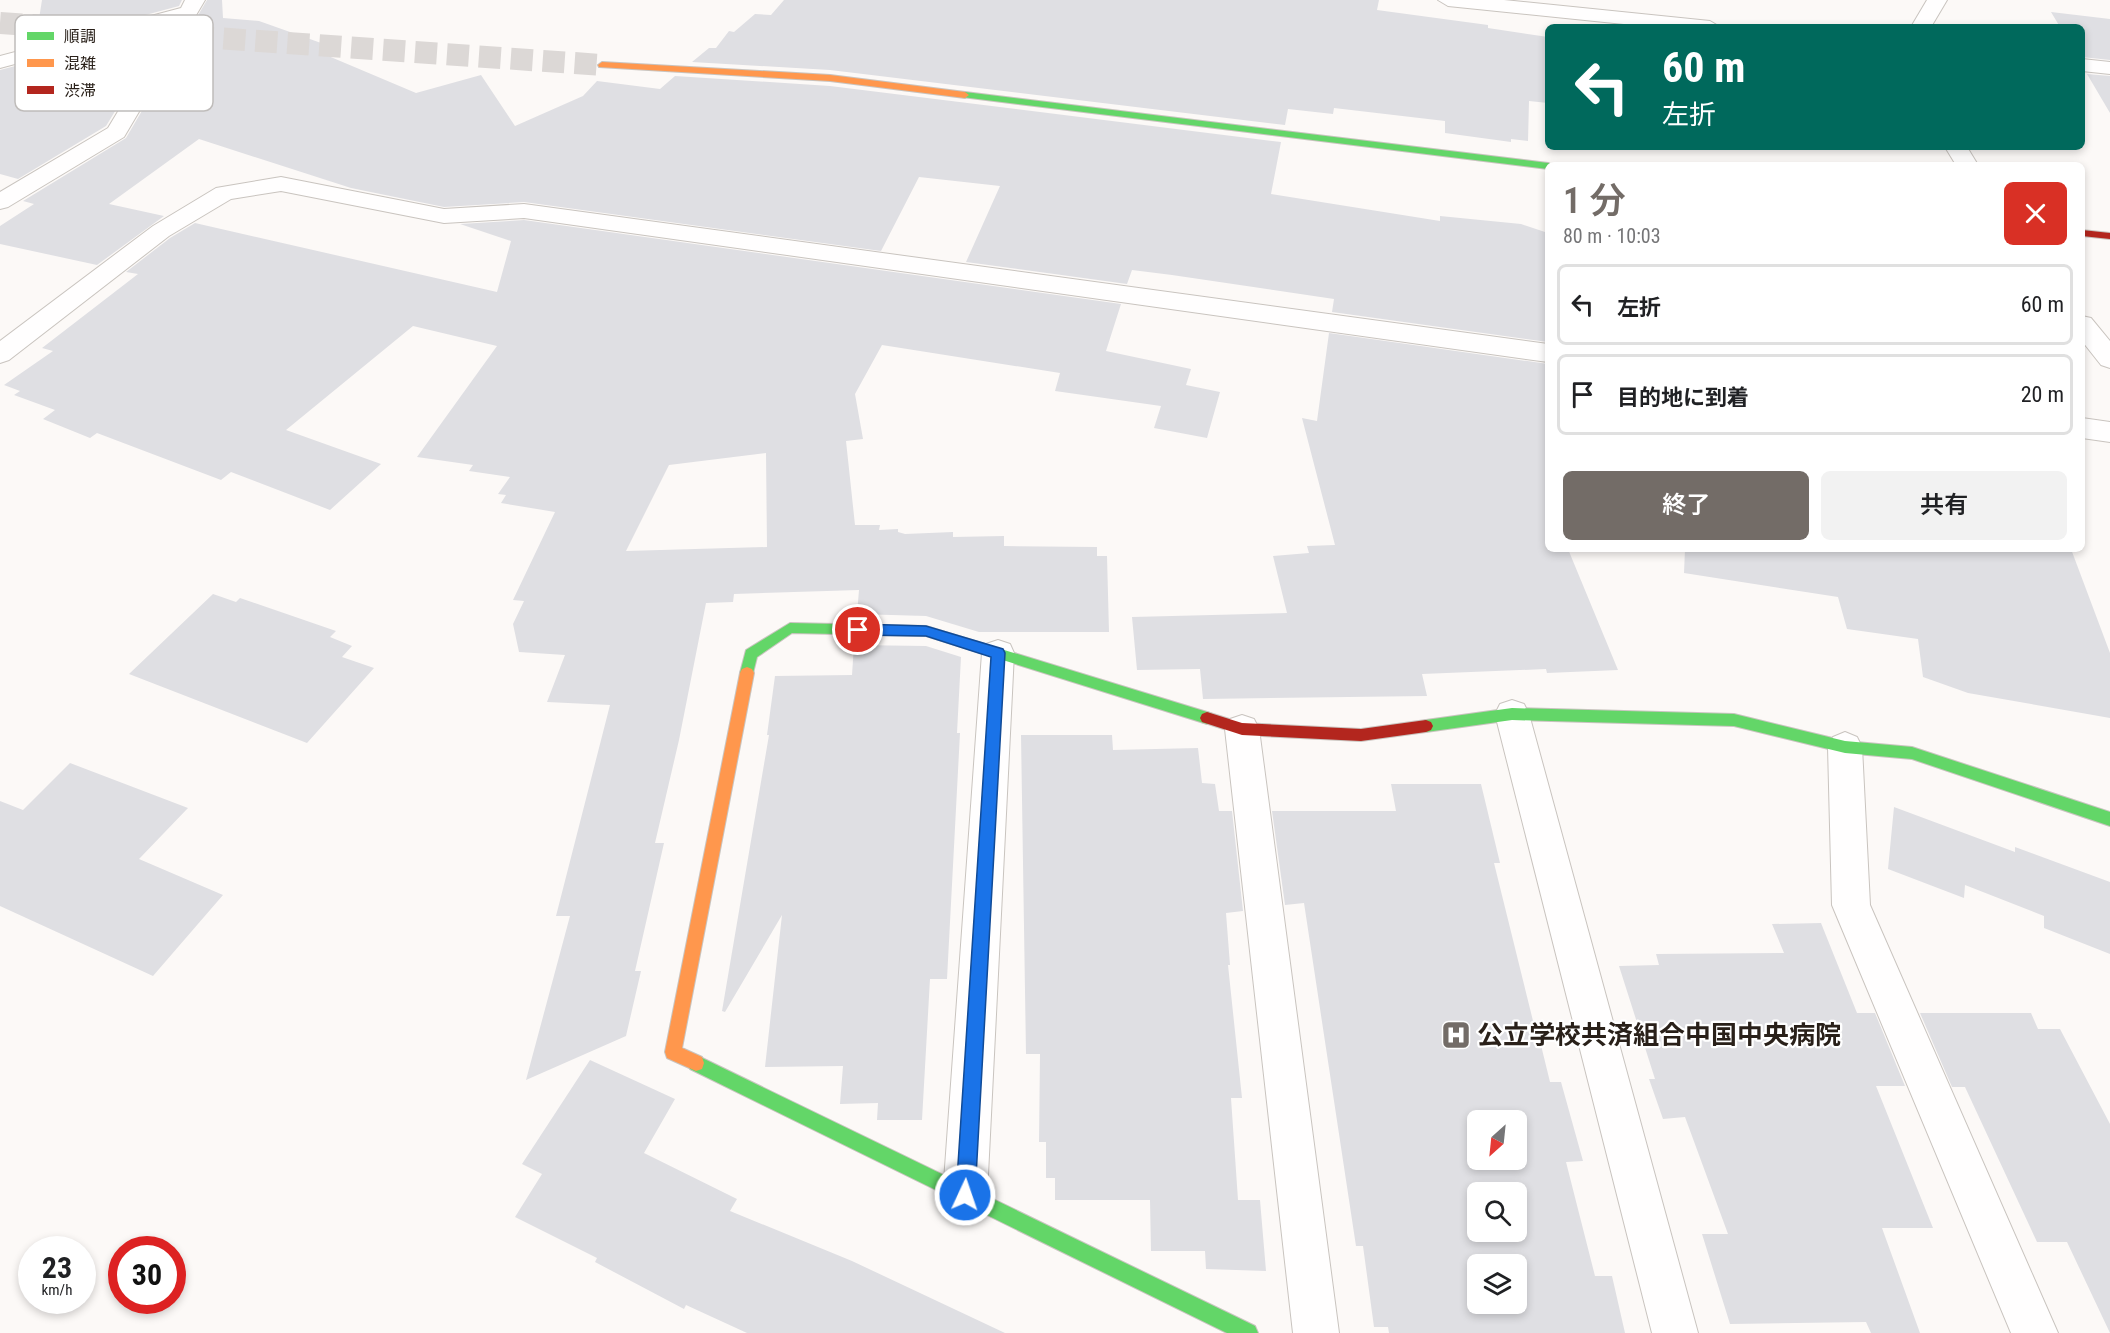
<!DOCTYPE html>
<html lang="ja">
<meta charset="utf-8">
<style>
:root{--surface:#fff;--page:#f2f2f2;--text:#202124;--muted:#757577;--line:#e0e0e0;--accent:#736c67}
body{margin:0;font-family:"Roboto Condensed","Noto Sans JP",sans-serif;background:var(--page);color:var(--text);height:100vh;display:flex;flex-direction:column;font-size:22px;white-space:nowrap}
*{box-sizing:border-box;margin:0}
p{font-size:20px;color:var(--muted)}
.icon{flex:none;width:33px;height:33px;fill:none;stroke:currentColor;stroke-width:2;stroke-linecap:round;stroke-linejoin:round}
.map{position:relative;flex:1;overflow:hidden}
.drawer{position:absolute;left:1545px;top:162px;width:540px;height:390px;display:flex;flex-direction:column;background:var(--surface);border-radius:9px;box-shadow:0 3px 9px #0003}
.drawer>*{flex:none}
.hud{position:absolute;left:1545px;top:24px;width:540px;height:126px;border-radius:9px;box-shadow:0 3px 9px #0003;background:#00695c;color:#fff;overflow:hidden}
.needle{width:39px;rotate:207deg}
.buttons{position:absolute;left:1467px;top:1110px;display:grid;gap:12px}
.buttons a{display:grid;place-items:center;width:60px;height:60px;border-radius:9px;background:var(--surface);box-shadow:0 3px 9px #0003;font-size:30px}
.speed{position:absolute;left:18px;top:1236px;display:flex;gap:12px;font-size:30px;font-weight:700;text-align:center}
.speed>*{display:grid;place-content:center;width:78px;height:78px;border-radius:50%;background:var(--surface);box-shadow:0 3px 9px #0003;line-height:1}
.speed small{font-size:15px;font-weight:400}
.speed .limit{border:9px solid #d22;background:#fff;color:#111}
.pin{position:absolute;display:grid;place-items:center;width:51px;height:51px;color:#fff;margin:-26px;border:3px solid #fff;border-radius:50%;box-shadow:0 2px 6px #0007}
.me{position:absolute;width:66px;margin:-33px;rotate:3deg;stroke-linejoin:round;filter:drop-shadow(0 0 4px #0008)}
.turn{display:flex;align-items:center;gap:21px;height:126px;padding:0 18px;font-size:27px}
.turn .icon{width:78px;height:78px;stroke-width:2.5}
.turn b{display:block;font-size:42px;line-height:51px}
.round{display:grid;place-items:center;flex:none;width:63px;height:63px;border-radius:9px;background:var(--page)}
.head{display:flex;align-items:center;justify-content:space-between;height:102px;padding:0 18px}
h1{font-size:36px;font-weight:600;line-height:45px;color:var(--accent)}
.cta{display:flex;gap:12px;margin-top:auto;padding:12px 18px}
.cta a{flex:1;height:69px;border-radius:9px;background:var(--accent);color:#fff;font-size:24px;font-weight:600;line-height:69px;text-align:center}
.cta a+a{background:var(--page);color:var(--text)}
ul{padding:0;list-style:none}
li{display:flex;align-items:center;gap:18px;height:81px;margin:0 12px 9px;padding:0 6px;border:3px solid var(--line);border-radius:9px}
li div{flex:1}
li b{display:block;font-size:22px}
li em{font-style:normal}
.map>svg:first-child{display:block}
</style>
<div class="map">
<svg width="2110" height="1333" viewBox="0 0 2110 1333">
<rect width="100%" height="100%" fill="#fcf9f7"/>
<path fill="#dfdfe3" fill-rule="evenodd" d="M42,0H182L179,6L19,49L36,38Z
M207,0H222L223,18L259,21L338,49L326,55L416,93L481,75L515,126L583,96L597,81L660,89L675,76L830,86L1281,142L1271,194L1440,221V216L1521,224L1548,233V342L1332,312L1334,299L1172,275L1132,270L1127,284L966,262L1000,186L919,177L881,251L524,202L444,207L351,188L199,139L109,204L164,216L97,265L0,244V226L34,204L23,201L126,138Z
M784,0H1379L1377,10L1488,25V28L1548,37V103L1529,101L1528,141L1511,139V142L1445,133V121L1334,108L1333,114L1288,109L1285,125L830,70L692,62L709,48H716L729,31L734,32L755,14L771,15Z
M2051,12L2110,19V60L2082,57V27H2060Z
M167,26L106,126L18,179L0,174V70Z
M2087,74L2110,76V113Z
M524,220L1121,304L1106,351L1191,369L1186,385L1220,392L1207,438L1154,428L1161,406L1055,391L1060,373L882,345L855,394L863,439L846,441L855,525H880L879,530L898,529V532L905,534L953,532V537L1004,536V546L1097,547V556H1107L1109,632H979L926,616L857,614L859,590L734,594L733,602L706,603L679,740L655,843H664L635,971H641L626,1036L526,1080L570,916H556L610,705L547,702L565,655L519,652L513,624L524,601L513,600L555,512L501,503L506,495L498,494L510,477L469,471L473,465L417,457L497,346L413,326L286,430L381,464L330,510L231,472L221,480L97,433L90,438L43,419L55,410L14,395L20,391L4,385L53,351L42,348L138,274L126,272L170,238L195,223L497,292L511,241L460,224ZM766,453L767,547L626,551L669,465Z
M1329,333L1548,364V549H1568L1618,670L1547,673L1546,669L1422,674L1427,696L1203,699L1200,669L1137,670L1132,617L1287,613L1273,556L1309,553L1307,546L1335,545L1302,418L1317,421Z
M1685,549H2071L2110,653V718L1968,693L1923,677L1918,639L1847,629L1838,597L1684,573Z
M213,594L236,602L240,598L336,631L330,637L352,646L342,657L374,668L307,743L129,674Z
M854,645L926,646L961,657L957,733H960L947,979H930L922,1120H877L878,1103L840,1104L843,1066L765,1067L782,915L725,1012L722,1011L769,735H767L775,676L852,675Z
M1021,735H1112L1113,750L1198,748L1202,783L1215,784L1219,811H1232L1243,911L1226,913L1230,965H1228L1242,1098H1231L1238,1200H1260L1266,1271L1206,1269L1205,1251H1151L1150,1200H1055V1178H1046V1142H1039L1040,1054H1026Z
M70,763L188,808L139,859L223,895L153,976L0,906V801L23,810Z
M1391,784H1481L1500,863H1494L1536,1033H1538L1550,1082H1561L1583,1161L1566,1162L1595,1276H1612L1625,1333H1389L1388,1327H1374L1363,1246H1356L1304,903L1285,905L1272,811H1396ZM1478,1120H1516V1160H1478ZM1478,1192H1516V1232H1478ZM1478,1264H1516V1304H1478Z
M1894,807L2015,852V847L2110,882V954L2044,928V916L1965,885L1964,898L1888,869Z
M1821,923L1857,1013H1875L1905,1086H1876L1933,1228H1882L1920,1333H1871L1866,1322L1730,1324L1702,1234H1728L1685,1117L1663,1119L1649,1079H1655L1619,966L1659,965L1656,954L1784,953L1772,924Z
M1920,1013H2031L2038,1029H2060L2110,1124V1333L2067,1242H2037L1965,1087H1952Z
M590,1060L675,1099L644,1153L737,1199L730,1211L852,1261L1005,1333H747L686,1305L684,1309L595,1262L597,1258L515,1217L542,1174L522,1164Z"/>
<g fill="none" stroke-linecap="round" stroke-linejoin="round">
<path stroke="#dcd8d6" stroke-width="22" stroke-dasharray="22 10" stroke-linecap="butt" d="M0,23L602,65"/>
<g stroke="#c9c4bf" stroke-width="2">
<path id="street" d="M185,0H205L124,137L8,207L0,209V192L108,128L172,22L0,68V56L181,8Z
M1438,0H1504L1710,21L1720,27H1653L1448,6Z
M1927,0H1947L1931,27H1911Z
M2082,59L2110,62V74L2082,71Z
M1945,147H1967L1978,165H1956Z
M281,177L444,209L524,204L1548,344V362L524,218L444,223L281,191L231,199L169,236L9,360L0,363V341L153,226L216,188Z
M2082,316L2091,318L2110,341V368L2101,365L2082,341Z
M2082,418L2110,422V442L2082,438Z
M998,640L1010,644L1014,653L987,1195L981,1211L965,1217L949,1211L943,1195L982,653L986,644Z
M1512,700L1524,704L1529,714L1698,1333H1652L1495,714L1500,704Z
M1242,715L1254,719L1259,729L1339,1333H1293L1225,729L1230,719Z
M1845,732L1857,737L1862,747L1870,905L2058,1333H2011L1832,905L1828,747L1833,737Z"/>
</g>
<g stroke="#c9c4bf" stroke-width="2">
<path id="fast" d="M965,92L1548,163L1552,165H1548V169L962,97V93Z
M790,623L926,626L1207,712L1212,714L1214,718L1212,722L1207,724L926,636L792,633L757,657L752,677H742L740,673L746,650Z
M1512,708L1734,714L1845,741L1912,747L2110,812V826L1912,759L1845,753L1734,726L1512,720L1426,732L1421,730L1419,726L1421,722L1426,720Z
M696,1055L1255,1326L1258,1333H1227L690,1069L688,1063L690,1057Z"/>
</g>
<g stroke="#c9c4bf" stroke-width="2">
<path id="slow" d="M602,62L830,75L965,92L969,95L965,98L830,81L599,67L598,65Z
M747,667L752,669L754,673L682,1048L702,1057L704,1063L702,1069L696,1071L667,1058L665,1052L740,673L742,669Z"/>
</g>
<g stroke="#c9c4bf" stroke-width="2">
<path id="jam" d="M2082,230L2110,233V239L2082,236Z
M1207,712L1242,723L1361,729L1426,720L1431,722L1433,726L1431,730L1426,732L1361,741L1242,735L1202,722L1200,718L1202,714Z"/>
</g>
<use href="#street" fill="#fffefe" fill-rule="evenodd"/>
<use href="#fast" fill="#63d668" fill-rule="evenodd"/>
<use href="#slow" fill="#ff974d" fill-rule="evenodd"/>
<use href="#jam" fill="#b3261e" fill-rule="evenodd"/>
</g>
<path fill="#1a73e8" stroke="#114b97" stroke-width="1.5" d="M858,624L926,626L1003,649L1005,653L975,1195L972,1201L965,1204L959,1201L956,1195L991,657L926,636L858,635L851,630Z"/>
<defs>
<g id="hospital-square" transform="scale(1.5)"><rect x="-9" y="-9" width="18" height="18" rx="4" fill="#736c67" stroke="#fff"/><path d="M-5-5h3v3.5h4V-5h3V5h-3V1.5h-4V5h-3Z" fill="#fff"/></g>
</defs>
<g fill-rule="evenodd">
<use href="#hospital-square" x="1456" y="1035"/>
</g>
<g text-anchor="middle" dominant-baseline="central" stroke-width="4.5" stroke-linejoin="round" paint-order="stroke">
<g font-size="26" font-weight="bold" fill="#292019" stroke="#fff" text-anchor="start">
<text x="1477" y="1035">公立学校共済組合中国中央病院</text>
</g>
</g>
<rect x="15" y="15" width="198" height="96" rx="9" fill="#fff" stroke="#bfbcba" stroke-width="1.5"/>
<rect x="27" y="32" width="27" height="8" fill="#63d668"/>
<rect x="27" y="59" width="27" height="8" fill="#ff974d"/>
<rect x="27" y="86" width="27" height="8" fill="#b3261e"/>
<g font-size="16" fill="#292019">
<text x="64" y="42">順調</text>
<text x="64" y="69">混雑</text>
<text x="64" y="96">渋滞</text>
</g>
</svg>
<div class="buttons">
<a><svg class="needle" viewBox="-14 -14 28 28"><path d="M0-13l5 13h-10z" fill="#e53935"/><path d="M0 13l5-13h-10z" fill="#757577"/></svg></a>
<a><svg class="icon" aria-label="search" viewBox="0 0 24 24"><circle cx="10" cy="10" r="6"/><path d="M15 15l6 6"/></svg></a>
<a><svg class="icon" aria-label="layers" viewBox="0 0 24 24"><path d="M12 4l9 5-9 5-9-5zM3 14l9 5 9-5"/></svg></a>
</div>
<div class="speed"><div>23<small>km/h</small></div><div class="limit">30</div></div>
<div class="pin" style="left:858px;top:630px;background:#d93025"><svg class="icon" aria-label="arrive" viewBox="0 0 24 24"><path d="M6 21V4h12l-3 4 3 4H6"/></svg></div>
<svg class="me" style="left:965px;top:1195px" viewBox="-20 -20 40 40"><circle r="17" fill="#1a73e8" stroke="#fff" stroke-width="3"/><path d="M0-11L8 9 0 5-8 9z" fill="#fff"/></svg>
<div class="hud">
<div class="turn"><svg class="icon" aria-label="left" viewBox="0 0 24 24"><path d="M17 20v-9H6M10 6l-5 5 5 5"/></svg><div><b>60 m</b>左折</div></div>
</div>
<section class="drawer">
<div class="head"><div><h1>1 分</h1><p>80 m · 10:03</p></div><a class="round" style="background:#d93025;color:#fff"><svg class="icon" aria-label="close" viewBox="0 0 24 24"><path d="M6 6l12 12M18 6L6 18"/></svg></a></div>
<ul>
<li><svg class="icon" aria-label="left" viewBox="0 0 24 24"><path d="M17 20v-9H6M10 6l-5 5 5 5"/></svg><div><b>左折</b></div><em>60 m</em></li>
<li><svg class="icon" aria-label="arrive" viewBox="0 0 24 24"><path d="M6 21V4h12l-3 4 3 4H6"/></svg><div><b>目的地に到着</b></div><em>20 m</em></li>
</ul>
<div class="cta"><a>終了</a><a>共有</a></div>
</section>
</div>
